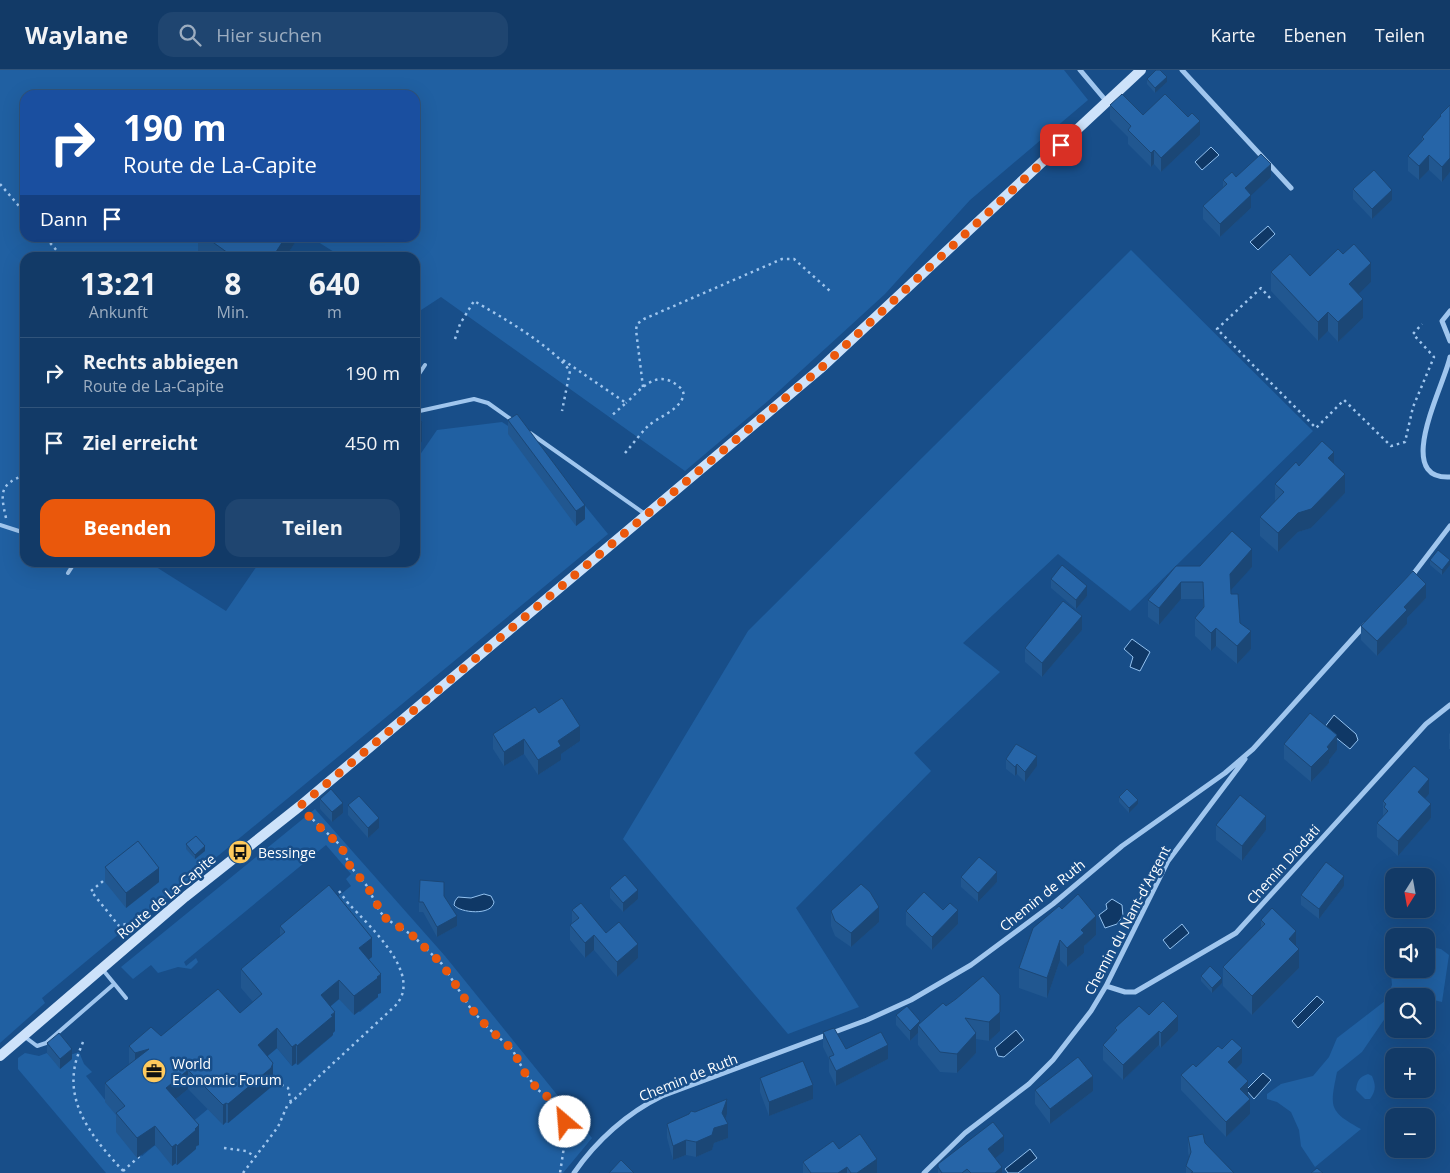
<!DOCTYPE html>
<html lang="de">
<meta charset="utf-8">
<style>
:root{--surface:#123a67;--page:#1f4570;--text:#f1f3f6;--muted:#9cadc0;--line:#31547b;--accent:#ea580c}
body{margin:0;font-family:"Open Sans",sans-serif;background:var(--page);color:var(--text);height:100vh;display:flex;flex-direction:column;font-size:19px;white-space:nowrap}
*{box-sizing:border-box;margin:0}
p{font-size:16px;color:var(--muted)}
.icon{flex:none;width:28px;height:28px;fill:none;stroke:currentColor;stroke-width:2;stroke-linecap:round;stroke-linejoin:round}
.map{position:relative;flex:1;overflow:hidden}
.drawer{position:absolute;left:20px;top:182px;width:400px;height:315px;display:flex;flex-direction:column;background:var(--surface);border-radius:15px;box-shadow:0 5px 20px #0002,0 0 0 1px var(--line)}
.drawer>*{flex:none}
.banner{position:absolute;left:20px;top:20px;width:400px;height:152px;border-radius:15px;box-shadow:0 5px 20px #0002,0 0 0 1px var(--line);background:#1a4fa0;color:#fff;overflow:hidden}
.needle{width:32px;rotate:191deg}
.controls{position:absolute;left:1385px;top:798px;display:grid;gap:10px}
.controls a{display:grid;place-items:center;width:50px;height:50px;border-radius:10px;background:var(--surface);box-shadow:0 5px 20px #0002,0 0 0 1px var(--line);font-size:25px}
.pin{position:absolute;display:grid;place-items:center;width:42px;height:42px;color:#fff;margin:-21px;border-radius:10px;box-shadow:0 2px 8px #0006}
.me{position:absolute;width:55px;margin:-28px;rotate:333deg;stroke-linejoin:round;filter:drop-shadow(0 0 4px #0008)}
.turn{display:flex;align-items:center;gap:18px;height:105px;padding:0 20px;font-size:22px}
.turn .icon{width:65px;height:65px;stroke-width:2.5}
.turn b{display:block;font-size:35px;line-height:42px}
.then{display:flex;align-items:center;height:48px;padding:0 20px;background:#0003;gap:10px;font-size:19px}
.eta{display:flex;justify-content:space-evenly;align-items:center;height:85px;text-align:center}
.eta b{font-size:30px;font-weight:700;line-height:35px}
.action{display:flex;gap:10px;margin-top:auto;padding:10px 20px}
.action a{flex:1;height:58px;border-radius:15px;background:var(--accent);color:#fff;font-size:20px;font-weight:700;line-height:58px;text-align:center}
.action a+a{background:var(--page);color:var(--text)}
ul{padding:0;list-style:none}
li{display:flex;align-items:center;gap:15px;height:70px;padding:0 20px;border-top:1px solid var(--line)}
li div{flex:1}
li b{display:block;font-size:19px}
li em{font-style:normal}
header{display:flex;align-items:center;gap:30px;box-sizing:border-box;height:70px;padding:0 25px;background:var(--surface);border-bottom:1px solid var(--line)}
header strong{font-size:24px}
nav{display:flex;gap:28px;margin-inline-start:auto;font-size:18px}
.search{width:350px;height:45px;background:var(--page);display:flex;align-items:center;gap:12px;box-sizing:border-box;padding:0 18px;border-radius:15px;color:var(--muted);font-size:19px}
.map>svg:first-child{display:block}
</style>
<header>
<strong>Waylane</strong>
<div class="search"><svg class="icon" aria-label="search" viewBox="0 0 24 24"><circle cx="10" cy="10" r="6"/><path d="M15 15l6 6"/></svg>Hier suchen</div>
<nav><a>Karte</a><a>Ebenen</a><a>Teilen</a></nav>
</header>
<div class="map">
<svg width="1450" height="1103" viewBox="0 0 1450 1103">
<rect width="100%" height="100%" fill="#184e89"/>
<path fill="#2060a2" d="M0,0H1064L1088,30L970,130L885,224L769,330L685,401L441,227L415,244V188L342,187L315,170L317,168H415V25H25V168H207L194,187L25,188V492L155,493L153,495L226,541L259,493L415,492V392L437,360L502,352L534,373L608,464L121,866L119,864L42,928L45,933L0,973Z
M1131,180L1313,361L1130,541L1058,484L963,573L1000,602L914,683L931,701L796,838L859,937L788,964L623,769L748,561Z
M315,739L445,886L592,1068L563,1103H106L18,999V988L25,983L39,986L47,983L61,998L70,985L79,982L84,994L92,1002L86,1006L125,1055L140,1084L142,1086L155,1075L177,1095L198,1075L185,1058L208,1039L223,1054L226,1052L228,1053L271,1017L258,994L277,978L292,996L296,993L298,995L332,966L321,944L339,929L360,942L378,927L335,829L351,816L346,809L351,804L326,775L184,892L186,896L196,888L198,892L191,899L178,897L158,903L151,895L133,909L121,897Z
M1426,876L1441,879L1449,885L1442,932L1426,928V926H1394V939L1390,941L1362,982L1337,1002C1330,1037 1328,1041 1361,1059L1315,1097L1301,1076L1299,1060L1291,1042L1277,1032L1267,1029V1024L1281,1014L1313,1006L1329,987L1337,968L1385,931L1392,915L1390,895L1394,891V899H1426Z
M1368,1004L1372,1006C1376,1015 1376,1021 1370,1029H1365L1356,1020C1357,1011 1359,1007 1368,1004Z"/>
<path fill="#0f3866" stroke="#93c2f0" d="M1211,77L1219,85L1202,100L1195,92Z
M1268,156L1275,164L1258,180L1250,172Z
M1132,569L1150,582L1140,601L1130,597L1133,587L1124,579Z
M1334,645L1356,664L1358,670L1350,679L1324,658Z
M484,824L491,826L494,832C492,846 460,843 454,835L455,831L458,827L471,828Z
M1112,829L1122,835L1123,846L1117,854L1105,858L1099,845L1107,839L1106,834Z
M1182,854L1189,863L1170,879L1163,870Z
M1317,926L1324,932L1298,958L1292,951Z
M1016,960L1024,970L1004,987L998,986L995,978Z
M1263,1003L1271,1010L1254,1029L1246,1020Z
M1030,1079L1037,1088L1018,1103H1008L1005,1099Z"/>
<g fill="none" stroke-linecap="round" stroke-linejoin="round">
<path stroke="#a0c6ee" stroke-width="2.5" stroke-dasharray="2.5 4" stroke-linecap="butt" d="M0,114L25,143
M46,168L63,188
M1270,228L1261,218L1217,259L1316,358L1344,330L1391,376L1405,372L1413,337L1434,287L1413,264L1422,254
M455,269L460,254L474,231C502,247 552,276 570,301L562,341
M563,290L626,333L610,347
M643,317L636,260L637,254L644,249L782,189H794L830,221
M625,383C633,374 640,364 648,356C658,347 678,341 683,327C685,322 681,318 677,315C656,299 641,319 626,333
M6,448C0,422 0,414 25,405
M308,745L341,776L350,796L367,816L380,842L388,850L412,865L442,894L471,939L488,958L512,979L525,1003L538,1020L555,1032L563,1046L566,1064L560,1103
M108,807L91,821L119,856L136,851
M339,821L348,833L344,836
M83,972C79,982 75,991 74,1002C69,1042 100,1076 125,1103
M272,1006L279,1014L288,1018L291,1033
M224,1078L246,1081L256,1087
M123,1101L141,1085
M243,1103L278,1057L287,1036L394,937C426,906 369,856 348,833"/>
<path stroke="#a0c6ee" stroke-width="4" d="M415,310L425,295
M415,342L474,329L488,333L512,350
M530,363L645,444
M0,455L25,463
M68,503L75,492
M103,900L126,928
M25,967L37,976L46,973L114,914"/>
<path stroke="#a0c6ee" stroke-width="5" d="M1080,0L1107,32
M1182,0L1291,118
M1450,241L1442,251L1450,271
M1450,287C1445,314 1392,410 1450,407
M1411,507L1450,456
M1106,916L1125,922H1135L1236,863L1426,654L1450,635
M574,1103C596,1071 627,1043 662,1026L867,950L911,930L971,895L1053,834L1122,776L1225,703L1253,679L1365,555
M924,1103L965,1063L1029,1014L1053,990L1091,941L1106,916L1168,791L1245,689"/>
<path stroke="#cde2fa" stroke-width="10" d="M0,986L185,827L300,736L820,299L1141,0"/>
</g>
<path fill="#215790" d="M1147,9L1167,12L1155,23L1147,14Z
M1110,35L1143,45L1200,65L1161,102L1154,94L1151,97L1128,74V67L1110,49Z
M1450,35V102L1442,112L1429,100L1419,110L1408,101V86L1422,71V67L1440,47V45Z
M1236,107H1271L1251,125V138L1220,167L1203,149V136L1223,117V110Z
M1353,119L1392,130L1372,149L1353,129Z
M198,168H298L285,188H208L198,180Z
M1271,202L1371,212L1358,224L1363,248L1338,272L1328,261L1318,271L1271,221Z
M508,350L585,449L576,456L508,364Z
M1334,394L1345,423L1311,458L1298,462L1278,482L1260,466V447L1275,432V414L1299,396Z
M1430,490L1450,495L1442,505L1430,495Z
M1176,496L1252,497L1230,520L1231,524L1240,553L1251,579L1237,594L1216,576L1211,581L1195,566V548L1203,539V529H1181L1159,555L1148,547V530Z
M1051,509L1087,526L1076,539L1051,518Z
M1426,528L1407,548V554L1377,586L1361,570V556Z
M1082,560L1042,607L1025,592V578Z
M539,643L580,671L561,684V690L538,705L524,684L504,696L493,679V664Z
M1450,663V679H1449V664Z
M1284,674L1337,680L1329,690V693L1311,712L1284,689Z
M1006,689L1037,696L1025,712L1017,704L1015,706L1006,699Z
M1429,724L1425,728L1431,748L1398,786L1377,767V753L1383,746V731Z
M1119,727L1138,734L1129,743L1119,732Z
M320,729L343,743L332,752L320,739Z
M348,735L379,758L368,768L348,745Z
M1216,755L1266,760L1242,791L1216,770Z
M186,774L205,781L195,789L186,779Z
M105,797L159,812L126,838L105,812Z
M961,807L997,812L978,832L961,817Z
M1344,816L1319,849L1301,835V825Z
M610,818L638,829L623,842L610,828Z
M444,827L457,856L437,867L423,842H419V832Z
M1062,839L1096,865L1084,876V883L1067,897L1060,890L1047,928L1019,918V898Z
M572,840L606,863L638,888L617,907L594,880L585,888L570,870V855L572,853Z
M943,840L958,854L932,880L906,855V841Z
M831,841L879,852L851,877L835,866L831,856Z
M1261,850L1296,876L1299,898L1252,945L1223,916V897L1261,858Z
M280,856L372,887L369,889L381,923L378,924V927L354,945L339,929L330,937L335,961L333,963V965L297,995L296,993L292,996L277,978L267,986L273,1012L271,1017L228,1053L226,1052L223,1055L188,1019L176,1029L199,1075L196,1076V1079L177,1095L176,1093L172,1096L155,1075L137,1088L116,1062V1045L105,1032V1013L129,995V976L240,943L253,932L241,918V899L280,866Z
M983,906L1000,961L989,971L976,969V983L957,1003L940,1002L918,975V963L910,971L896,955V945L920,953L956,929Z
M1201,906L1222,913L1212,923L1201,911Z
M1149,945L1178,961L1161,978L1159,975L1123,1010L1103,990V975L1115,963V958Z
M823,962L846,979L888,989L836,1016L829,1002V989L823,977Z
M47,973L72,989L60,999L47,983Z
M1222,979L1242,993L1236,999L1248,1026L1247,1027L1250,1044L1226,1067L1181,1020V1005L1196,997Z
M760,1008L813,1029L769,1046L760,1022Z
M1035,1020L1093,1021L1050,1054L1035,1034Z
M695,1042L727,1044L725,1049L728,1068L714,1073L712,1080L696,1087L686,1085L673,1090L667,1068V1054Z
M1188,1067L1205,1073L1234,1103H1186V1096L1189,1087L1188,1082Z
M839,1079L877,1103H803V1092Z
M1004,1081L995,1088L1002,1103H938V1097Z"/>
<path fill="#1b4776" d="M1167,7V12L1155,23V18Z
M1200,51V65L1161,102V88Z
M1154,80V94L1151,97V83Z
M1429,85V100L1419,110V96Z
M1450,88V102L1442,112V97Z
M1271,94V107L1245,131V118Z
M1392,120V130L1372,149V139Z
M1251,125V138L1220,167V154Z
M285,168H298L285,188H272Z
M1371,193V212L1349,233V214Z
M1363,229V248L1338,272V252Z
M1328,242V261L1318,271V252Z
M417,271V291L415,294V275Z
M422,352V371L415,382V363Z
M1334,382V401L1328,388Z
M1345,404V423L1311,458L1298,462L1278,482V463L1298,443Z
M585,435V449L576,456V441Z
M1252,479V497L1230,521V504Z
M1450,490V495L1442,505V500Z
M1181,512V529L1159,555V538Z
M1426,514V528L1407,548V554L1377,586V571L1404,537Z
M1087,516V526L1076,539V530Z
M1082,546V560L1042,607V593Z
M1216,558V576L1211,581V563Z
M1251,561V579L1237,594V576Z
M580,656V671L561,684V690L538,705V690L558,671Z
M1337,665V680L1329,690V693L1311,712V697Z
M524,669V684L504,696V682Z
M1037,686V696L1025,712V702Z
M1017,694V704L1015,706V697Z
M1429,709V724L1418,736V722Z
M1138,730V734L1129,743V738Z
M343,733V743L332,752V742Z
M1431,734V748L1398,786V771Z
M1266,746V760L1242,791V776Z
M379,748V758L368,768V758Z
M205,776V781L195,789V785Z
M159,798V812L126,838V823Z
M997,802V812L978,832V823Z
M1344,806V816L1319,849V839Z
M638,820V829L623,842V833Z
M879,837V852L851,877V863Z
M958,840V854L932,880V867Z
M457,846V856L437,867V857Z
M1096,846V865L1084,876V883L1067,897V878L1081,860Z
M1296,861V880L1299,879V898L1252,945V926L1289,869Z
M594,865V880L585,888V873Z
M372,868V887L359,897V878Z
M1060,870V890L1047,928V908Z
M638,874V888L617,907V892Z
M381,904V923L378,924V927L354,945V926Z
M1222,908V913L1212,923V918Z
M339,910V929L321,944V925Z
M1000,925V961L989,971V952Z
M335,942V961L333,963V965L297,995V976Z
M1178,946V961L1161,978V963Z
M920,951V958L918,955V963L910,971V961Z
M277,958V978L258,994V975Z
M1159,961V975L1123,1010V995Z
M976,963V983L957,1003V984Z
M296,974V993L292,996V977Z
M888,975V989L836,1016V1001Z
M1242,978V993L1228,1007V992Z
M72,979V989L60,999V989Z
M149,979L135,1002V983Z
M273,993V1012L271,1017L228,1053V1034Z
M188,1000V1019L166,1037V1018Z
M1093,1006V1021L1050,1054V1039Z
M1248,1011V1026L1240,1034V1019Z
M813,1015V1029L769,1046V1032Z
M727,1029V1044L723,1055L728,1054V1068L714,1073L712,1080L696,1087V1072L714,1058L722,1043Z
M1250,1029V1044L1226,1067V1052Z
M226,1033V1052L223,1055V1035Z
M199,1055V1075L196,1076V1079L177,1095V1076Z
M155,1056V1075L137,1088V1068Z
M1004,1066V1081L988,1094V1079Z
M686,1070V1085L673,1090V1076Z
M176,1074V1093L172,1096V1077Z
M877,1089V1103H857Z
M847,1097V1103H838Z
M1002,1097V1103H995Z"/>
<path fill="#2665a8" stroke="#1b4776" d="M1156,0H1160L1167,7L1155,18L1147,9Z
M1122,24L1143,45L1165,24L1188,47L1192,43L1200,51L1161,88L1154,80L1151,83L1128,60L1131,56L1110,35Z
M1450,35V88L1442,97L1429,85L1419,96L1408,86L1424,69L1422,67L1441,46L1440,45Z
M1261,84L1271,94L1245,118L1251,125L1220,154L1203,136L1227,114L1223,110L1232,102L1236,107Z
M1374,100L1392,120L1372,139L1353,119Z
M207,168H285L272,188H235Z
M1354,174L1371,193L1349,214L1363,229L1338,252L1328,242L1318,252L1271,202L1290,184L1310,206L1338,179L1343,184Z
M517,344L585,435L576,441L508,350Z
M415,347L422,352L415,363Z
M1322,371L1334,382L1328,388L1345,404L1311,439L1298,443L1278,463L1260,447L1284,422L1275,414L1296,392L1299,396Z
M1232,461L1252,479L1230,504L1231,524H1238L1240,553L1251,561L1237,576L1216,558L1211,563L1195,548L1204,537L1203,512H1181L1159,538L1148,530L1176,496H1200Z
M1438,480L1450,490L1442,500L1430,490Z
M1062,495L1087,516L1076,530L1051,509Z
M1413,501L1426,514L1404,537L1407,540L1377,571L1361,556Z
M1063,531L1082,546L1042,593L1025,578Z
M562,628L580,656L558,671L561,676L538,690L524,669L504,682L493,664L535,637L539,643Z
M1310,643L1337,665L1327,677L1329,679L1311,697L1284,674Z
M1016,674L1037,686L1025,702L1017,694L1015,697L1006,689Z
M1414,696L1429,709L1418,722L1431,734L1398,771L1377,753L1388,741L1384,737L1386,734L1383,731Z
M331,719L343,733L332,742L320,729Z
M1127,719L1138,730L1129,738L1119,727Z
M1240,725L1266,746L1242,776L1216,755Z
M359,726L379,748L368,758L348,735Z
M196,766L205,776L195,785L186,774Z
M138,771L159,798L126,823L105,797Z
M979,787L997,802L978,823L961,807Z
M1326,792L1344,806L1319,839L1301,825Z
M625,805L638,820L623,833L610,818Z
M420,810L444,812V826L457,846L437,857L423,832H419Z
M861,814L870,822L879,837L851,863L835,851L831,841Z
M329,815L372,868L359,878L381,904L377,907L378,908L354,926L339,910L321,925L335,942L331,945L333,946L297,976L296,974L292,977L277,958L258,975L273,993L271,998L228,1034L226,1033L223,1035L188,1000L166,1018L199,1055L195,1059L196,1060L177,1076L176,1074L172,1077L155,1056L137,1068L116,1043L125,1036L105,1013L149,979L135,983L129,976L151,957L161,966L218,919L240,943L262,924L241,899L285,862L280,856Z
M924,822L943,840L950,833L958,840L932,867L906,841Z
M1078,824L1096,846L1081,860L1084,863L1067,878L1060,870L1047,908L1019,898L1033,858L1059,836L1062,839Z
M581,833L606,863L619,852L638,874L617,892L594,865L585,873L570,855L579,848L572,840Z
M1272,838L1296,861L1289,869L1299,879L1252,926L1223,897L1265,854L1261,850Z
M1210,896L1222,908L1212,918L1201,906Z
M983,906L1000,925V942L989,952L965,948L976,963L957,984L940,982L918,955L943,933L946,936L956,929Z
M1163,931L1178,946L1161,963L1159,961L1123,995L1103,975L1117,960L1115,958L1139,936L1149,945Z
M907,936L920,951L910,961L896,945Z
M834,958L846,979L881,962L888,975L836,1001L829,987L834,985L823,962Z
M59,963L72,979L60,989L47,973Z
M1232,969L1242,978L1228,992L1248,1011L1240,1019L1250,1029L1226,1052L1181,1005L1193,994L1196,997L1218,976L1222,979Z
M1078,987L1093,1006L1050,1039L1035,1020Z
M803,991L813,1015L769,1032L760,1008Z
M727,1029L722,1043L728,1054L714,1058L712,1065L696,1072L686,1070L673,1076L667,1054L689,1044L691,1041L695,1042Z
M993,1052L1004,1066L988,1079L1002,1097L995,1103H971L967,1099L962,1103H942L938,1097V1094Z
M860,1064L877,1089L857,1103H851L847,1097L838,1103H811L803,1092L833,1071L839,1079Z
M1203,1064L1205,1073L1234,1103H1191L1193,1102L1186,1096L1191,1082L1188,1067Z
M621,1090L634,1103H609Z
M1317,1098L1323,1103H1311Z"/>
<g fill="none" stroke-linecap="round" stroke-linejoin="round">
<path stroke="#ea580c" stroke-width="9" stroke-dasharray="0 16.2" d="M565,1052L555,1032L538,1020L525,1003L512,979L488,958L471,938L442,894L412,865L384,847L367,816L350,796L341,776L314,752L300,736L820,299L1061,75"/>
</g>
<defs>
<g id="bus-disc" transform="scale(1.25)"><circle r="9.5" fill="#ffca5d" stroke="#184e89"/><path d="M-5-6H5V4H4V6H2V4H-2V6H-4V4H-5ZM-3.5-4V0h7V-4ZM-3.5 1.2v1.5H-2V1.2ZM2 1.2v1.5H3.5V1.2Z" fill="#111"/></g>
<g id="office-disc" transform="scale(1.25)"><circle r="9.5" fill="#ffca5d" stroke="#184e89"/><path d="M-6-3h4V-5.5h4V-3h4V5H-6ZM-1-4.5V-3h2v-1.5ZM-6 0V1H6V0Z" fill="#111"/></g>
</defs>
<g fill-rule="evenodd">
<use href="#bus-disc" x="240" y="782"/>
<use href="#office-disc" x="154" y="1001"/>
</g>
<g text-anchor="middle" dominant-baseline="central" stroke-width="5" stroke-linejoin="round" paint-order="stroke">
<g font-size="14" fill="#fff" stroke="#184e89" text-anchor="start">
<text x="258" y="782">Bessinge</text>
<text x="172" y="993">World<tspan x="172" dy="16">Economic Forum</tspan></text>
</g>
<g font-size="14" fill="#fff" stroke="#184e89">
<text transform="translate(1283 794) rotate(-48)">Chemin Diodati</text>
<text transform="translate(1042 825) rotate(-39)">Chemin de Ruth</text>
<text transform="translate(166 826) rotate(-40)">Route de La-Capite</text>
<text transform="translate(1127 850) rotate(-62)">Chemin du Nant-d'Argent</text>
<text transform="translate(688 1007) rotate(-22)">Chemin de Ruth</text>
</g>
</g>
</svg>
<div class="controls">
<a><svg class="needle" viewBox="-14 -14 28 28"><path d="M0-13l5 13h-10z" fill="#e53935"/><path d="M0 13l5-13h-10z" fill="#9cadc0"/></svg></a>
<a><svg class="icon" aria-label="sound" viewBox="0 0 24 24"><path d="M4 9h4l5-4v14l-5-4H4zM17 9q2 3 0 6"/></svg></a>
<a><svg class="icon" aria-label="search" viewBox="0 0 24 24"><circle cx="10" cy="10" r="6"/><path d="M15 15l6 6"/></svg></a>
<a>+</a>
<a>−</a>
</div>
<div class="pin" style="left:1061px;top:75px;background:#d93025"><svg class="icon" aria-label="arrive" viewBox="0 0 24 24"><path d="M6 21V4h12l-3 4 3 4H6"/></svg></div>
<svg class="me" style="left:565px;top:1052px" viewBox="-20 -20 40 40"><circle r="19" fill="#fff"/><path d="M0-13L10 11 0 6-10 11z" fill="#ea580c"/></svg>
<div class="banner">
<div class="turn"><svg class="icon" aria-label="right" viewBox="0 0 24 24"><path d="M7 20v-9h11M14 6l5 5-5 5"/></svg><div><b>190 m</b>Route de La-Capite</div></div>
<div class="then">Dann<svg class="icon" aria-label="arrive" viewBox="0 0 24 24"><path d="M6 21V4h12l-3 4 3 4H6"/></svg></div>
</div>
<section class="drawer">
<div class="eta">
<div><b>13:21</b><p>Ankunft</p></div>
<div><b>8</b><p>Min.</p></div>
<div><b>640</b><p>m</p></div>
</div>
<ul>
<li><svg class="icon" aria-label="right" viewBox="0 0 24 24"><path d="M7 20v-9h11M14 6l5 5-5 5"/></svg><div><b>Rechts abbiegen</b><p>Route de La-Capite</p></div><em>190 m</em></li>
<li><svg class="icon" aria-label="arrive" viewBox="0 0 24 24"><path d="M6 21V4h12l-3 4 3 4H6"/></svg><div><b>Ziel erreicht</b></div><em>450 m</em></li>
</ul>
<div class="action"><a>Beenden</a><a>Teilen</a></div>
</section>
</div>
